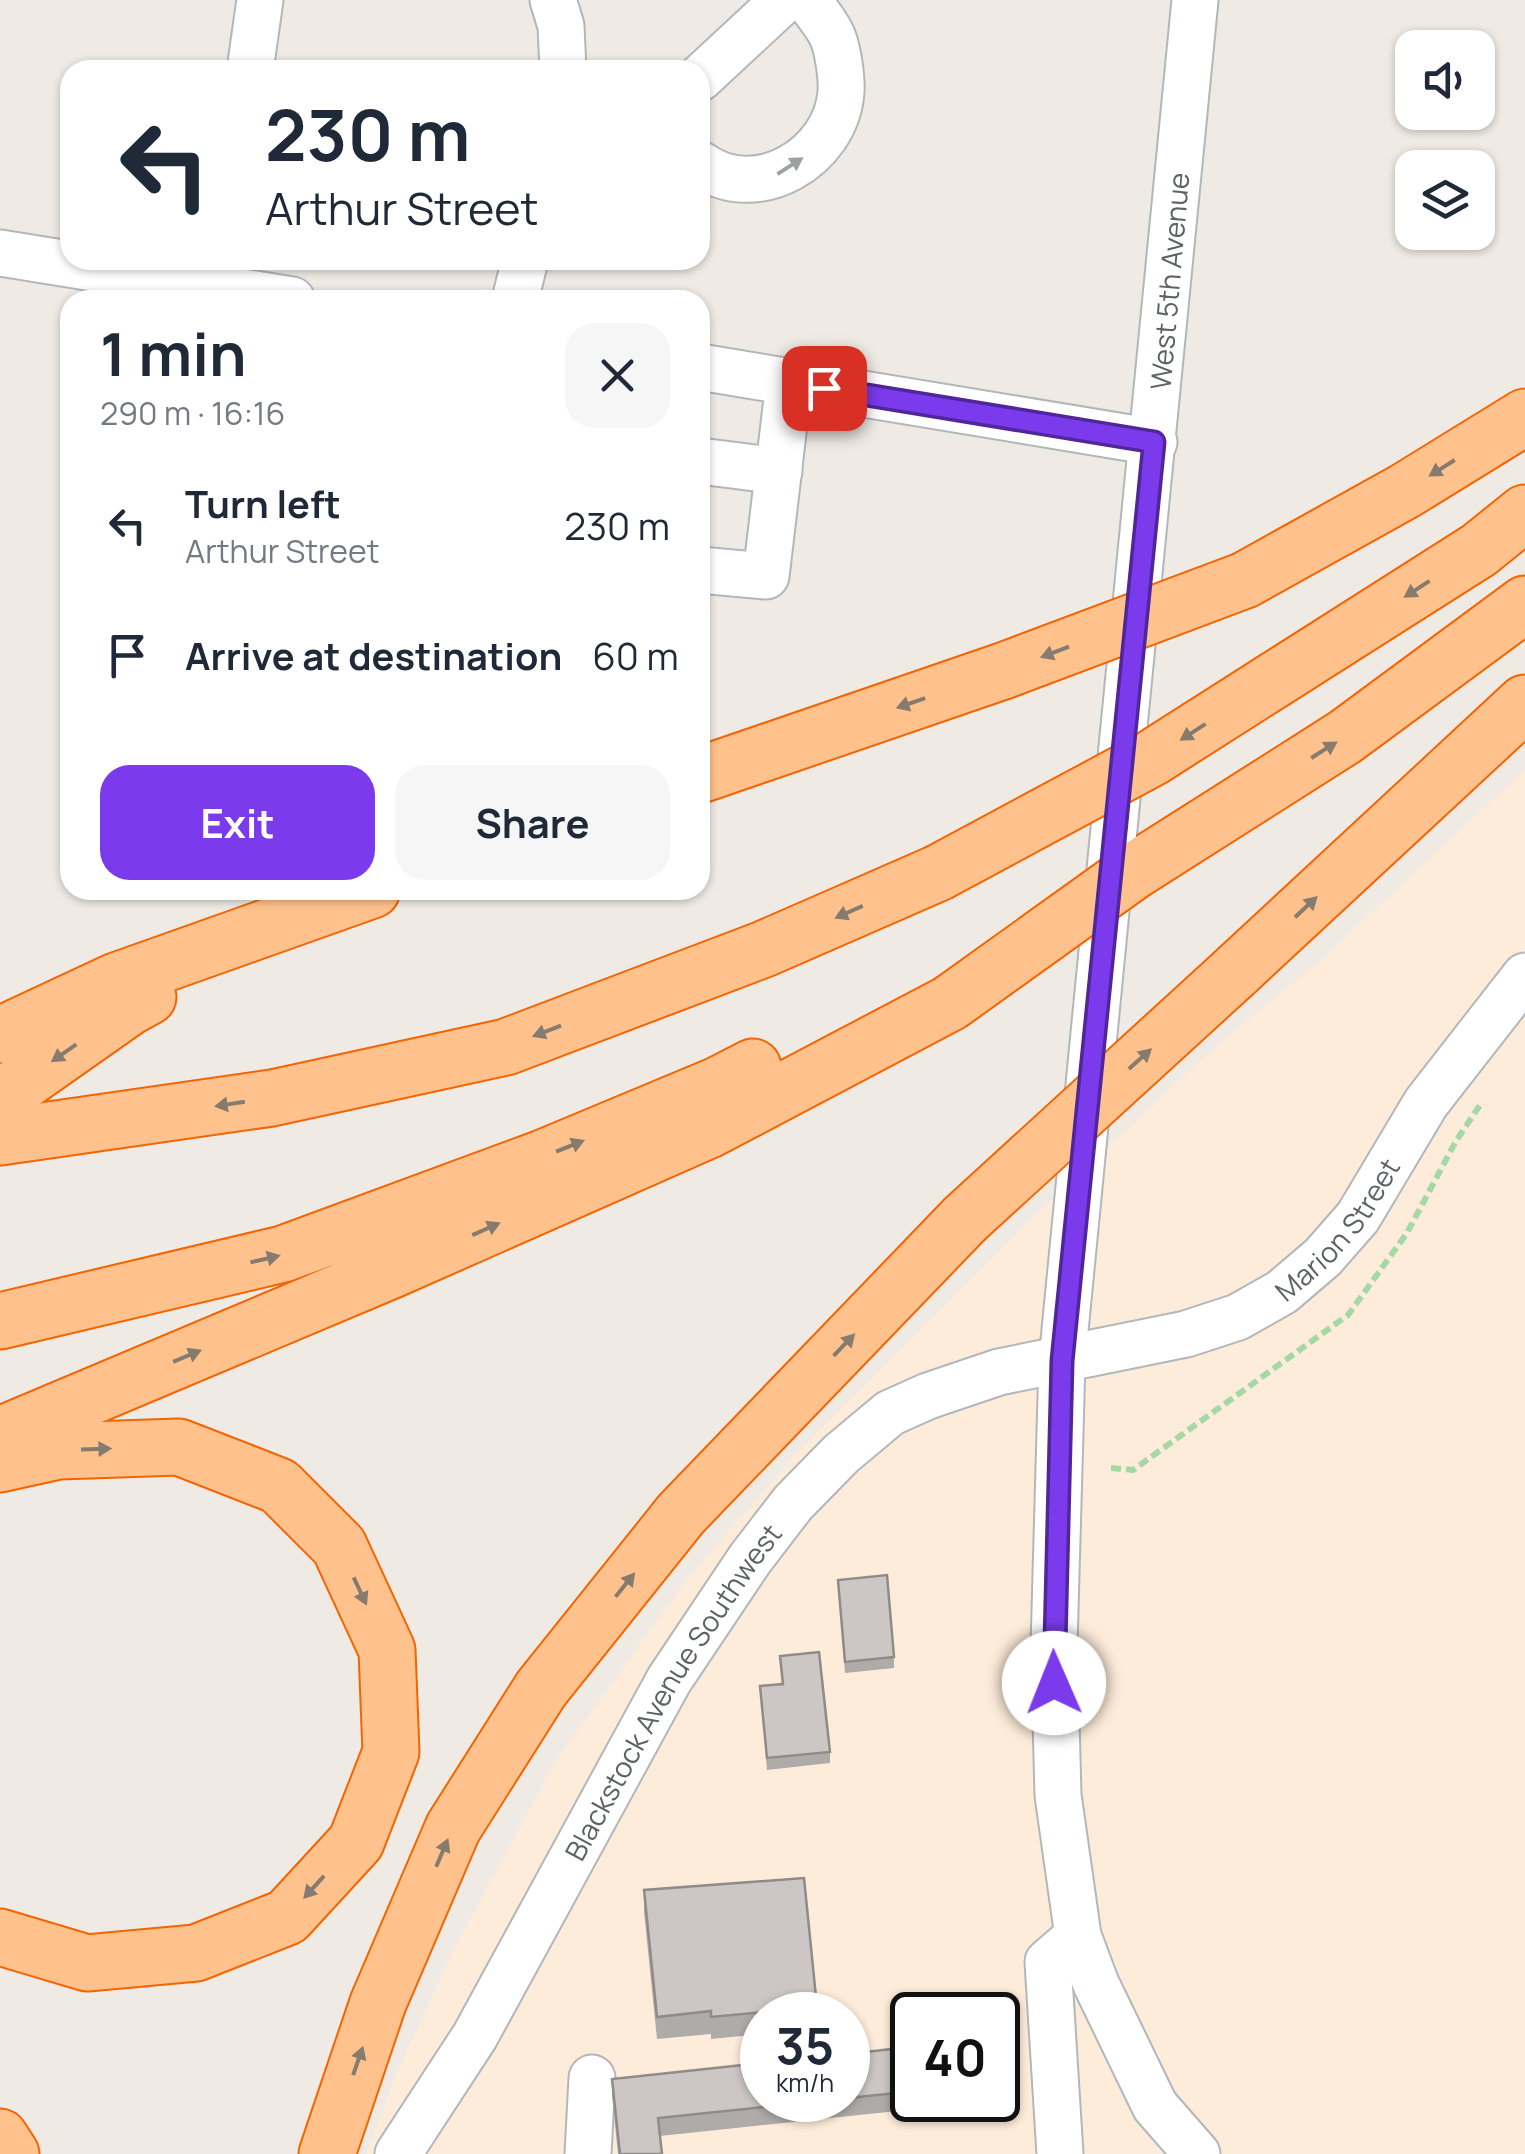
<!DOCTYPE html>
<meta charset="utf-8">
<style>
:root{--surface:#fff;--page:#f6f6f7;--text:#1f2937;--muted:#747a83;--accent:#7c3aed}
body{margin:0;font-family:Manrope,sans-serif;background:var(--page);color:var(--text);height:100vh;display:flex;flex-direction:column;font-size:38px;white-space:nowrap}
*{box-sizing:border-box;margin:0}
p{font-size:32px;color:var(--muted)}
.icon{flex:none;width:55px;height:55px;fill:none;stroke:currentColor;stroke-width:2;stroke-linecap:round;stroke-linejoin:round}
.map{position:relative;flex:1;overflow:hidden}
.sheet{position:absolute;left:60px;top:290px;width:650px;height:610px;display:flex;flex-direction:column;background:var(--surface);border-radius:30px;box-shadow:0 2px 8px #0004}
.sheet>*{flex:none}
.top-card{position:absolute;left:60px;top:60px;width:650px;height:210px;border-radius:30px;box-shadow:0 2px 8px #0004;background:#fff;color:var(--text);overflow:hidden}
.fabs{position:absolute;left:1395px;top:30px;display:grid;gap:20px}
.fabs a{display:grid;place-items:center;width:100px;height:100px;border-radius:20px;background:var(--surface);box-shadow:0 2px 8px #0004;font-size:50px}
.speed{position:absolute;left:740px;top:1992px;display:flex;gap:20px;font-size:50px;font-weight:700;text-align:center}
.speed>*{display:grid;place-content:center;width:130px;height:130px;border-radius:50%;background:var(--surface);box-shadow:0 2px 8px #0004;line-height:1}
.speed small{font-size:25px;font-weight:400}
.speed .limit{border:5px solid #111;border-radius:15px;background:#fff;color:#111}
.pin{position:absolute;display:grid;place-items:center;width:85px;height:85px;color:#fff;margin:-42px;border-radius:20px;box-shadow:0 5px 15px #0006}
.me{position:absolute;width:110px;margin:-55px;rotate:359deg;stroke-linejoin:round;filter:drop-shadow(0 0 8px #0008)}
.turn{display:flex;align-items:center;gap:35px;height:210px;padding:0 40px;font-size:45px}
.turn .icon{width:130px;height:130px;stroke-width:2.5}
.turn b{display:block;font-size:70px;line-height:85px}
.round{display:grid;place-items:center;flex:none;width:105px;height:105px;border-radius:30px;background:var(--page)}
.headline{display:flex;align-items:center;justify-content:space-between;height:170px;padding:0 40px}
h1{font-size:60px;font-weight:700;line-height:75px}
.cta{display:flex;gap:20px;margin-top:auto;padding:20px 40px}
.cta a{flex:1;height:115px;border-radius:30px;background:var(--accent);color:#fff;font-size:40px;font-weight:700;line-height:115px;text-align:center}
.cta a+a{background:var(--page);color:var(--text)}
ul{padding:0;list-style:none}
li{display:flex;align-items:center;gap:30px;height:130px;padding:0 40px}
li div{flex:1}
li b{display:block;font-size:38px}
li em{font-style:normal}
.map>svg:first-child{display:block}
</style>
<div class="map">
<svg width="1525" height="2154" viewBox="0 0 1525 2154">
<rect width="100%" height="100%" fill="#efeae4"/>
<path fill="#feecda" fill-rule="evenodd" d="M1525,770V2154H366L398,2070L453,1951L555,1762L688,1578L802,1447L1010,1239L1215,1047L1315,965ZM762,2015H848V2100H762ZM912,2015H998V2100H912Z"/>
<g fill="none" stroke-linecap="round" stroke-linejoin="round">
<g stroke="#b2b7ba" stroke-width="49">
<g id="minor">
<path d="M553,0L561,26L563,70"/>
<path d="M1195,0L1062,1361L1054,1646L1058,1795L1078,1936L1096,1984L1155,2106L1197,2154"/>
<path d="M250,70L260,0"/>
<path d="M700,78L784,0"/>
<path d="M700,164C756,205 836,158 841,92C842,78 838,51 833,38C828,25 816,12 808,0"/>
<path d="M0,253L292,300"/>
<path d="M515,300L525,260"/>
<path d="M700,367L1154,442"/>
<path d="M700,461L779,471"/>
<path d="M700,570L766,576L789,382"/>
<path id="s1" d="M398,2154L475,2036L669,1680L750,1559L793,1503L841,1454L890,1413L928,1396L999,1372L1186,1334L1238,1317L1282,1292L1323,1257L1358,1217L1426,1103L1525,976"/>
<path d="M588,2154L592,2078"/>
<path d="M1060,2154L1048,1962L1078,1936"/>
</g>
</g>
<g stroke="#f46400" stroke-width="59">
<path id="highway" d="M1245,580L1405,491L1525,417
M1276,679L1479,550L1525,513
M700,775L1003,671
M1134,871L1345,737L1525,604
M1234,973L1525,703
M0,1035L116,981L372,890
M0,1098L128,1008L148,997
M0,1137L272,1098L506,1047L764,949L938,873
M0,1321L283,1254L543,1158L718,1085L753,1067
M0,1435L392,1270L711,1129L950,1003
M0,1464L59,1451L179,1447L279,1486L339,1546L387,1650L391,1752L356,1842L287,1917L196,1953L87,1963L0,1937
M0,2137L11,2154
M327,2154L378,2003L453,1828L541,1689L681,1514L965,1219"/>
</g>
<path stroke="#a4d9a3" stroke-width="6" stroke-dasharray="10 5" stroke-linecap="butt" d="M1111,1468L1133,1470L1348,1315L1407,1233L1456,1141L1480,1105"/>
<use href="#minor" stroke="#fff" stroke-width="45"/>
<use href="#highway" stroke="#ffc28c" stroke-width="55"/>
<g stroke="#f46400" stroke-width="59" stroke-linecap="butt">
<path id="highway-bridge" d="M1003,671L1245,580
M938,873L1152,758L1276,679
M950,1003L1134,871
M965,1219L1234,973"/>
</g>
<use href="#highway-bridge" stroke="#ffc28c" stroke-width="55"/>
</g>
<path fill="#afaba9" d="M838,1580L894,1657V1668L845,1673Z
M780,1656L830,1752V1763L767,1770L760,1686L782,1684Z
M644,1890L817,2007V2015H762V2034L711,2039V2034L657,2039L644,1912Z
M848,2054L897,2093V2111L660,2136L662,2154H618L612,2096V2079L762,2100H848Z"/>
<path fill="#ccc7c4" stroke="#8f8b89" stroke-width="2.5" d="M887,1575L894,1657L845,1662L838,1580Z
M819,1652L830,1752L767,1758L760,1686L783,1684L780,1656Z
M804,1878L817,2007L711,2017V2011L657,2017L644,1890Z
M892,2049L897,2093L848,2098V2054Z
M762,2063V2100H833L658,2118L662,2154H620L612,2079Z"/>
<defs><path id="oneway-solid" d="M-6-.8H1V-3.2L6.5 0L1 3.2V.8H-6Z" transform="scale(2.5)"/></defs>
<use fill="#9da1a3" href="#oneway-solid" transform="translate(790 166) rotate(-33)"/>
<g fill="#857b6f">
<use href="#oneway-solid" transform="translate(1442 468) rotate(148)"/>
<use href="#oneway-solid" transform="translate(1417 589) rotate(147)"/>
<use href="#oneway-solid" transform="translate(1055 652) rotate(159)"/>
<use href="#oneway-solid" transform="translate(911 703) rotate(161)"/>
<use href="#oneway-solid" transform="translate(1193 732) rotate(147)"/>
<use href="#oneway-solid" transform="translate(1324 750) rotate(-32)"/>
<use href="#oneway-solid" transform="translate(1306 907) rotate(-43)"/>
<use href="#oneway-solid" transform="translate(849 912) rotate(156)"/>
<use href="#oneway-solid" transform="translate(547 1031) rotate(159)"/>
<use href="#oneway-solid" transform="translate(64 1053) rotate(145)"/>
<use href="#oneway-solid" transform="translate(1140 1059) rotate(-42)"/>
<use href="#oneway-solid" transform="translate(230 1104) rotate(171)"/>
<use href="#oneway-solid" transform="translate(570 1146) rotate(-22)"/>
<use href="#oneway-solid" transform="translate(486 1229) rotate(-24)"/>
<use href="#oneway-solid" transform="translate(265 1259) rotate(-13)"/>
<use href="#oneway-solid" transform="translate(844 1345) rotate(-46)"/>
<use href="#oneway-solid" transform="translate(187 1356) rotate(-23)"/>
<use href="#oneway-solid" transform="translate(96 1449) rotate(-2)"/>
<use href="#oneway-solid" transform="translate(625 1585) rotate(-51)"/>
<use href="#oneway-solid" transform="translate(360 1591) rotate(65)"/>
<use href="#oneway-solid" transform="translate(442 1853) rotate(-67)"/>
<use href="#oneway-solid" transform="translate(314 1887) rotate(132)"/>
<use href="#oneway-solid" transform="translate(358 2061) rotate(-71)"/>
</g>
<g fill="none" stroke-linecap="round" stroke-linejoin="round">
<g stroke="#51269a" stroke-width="25">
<path id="route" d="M824,388L1154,442L1062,1361L1054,1683"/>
</g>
<use href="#route" stroke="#7c3aed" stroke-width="18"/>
</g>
<g text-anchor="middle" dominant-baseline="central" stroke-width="8" stroke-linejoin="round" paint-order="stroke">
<g font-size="28" fill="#5c6365" stroke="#fff">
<text transform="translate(1169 281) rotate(-85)">West 5th Avenue</text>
<text stroke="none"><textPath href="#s1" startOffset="1392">Marion Street</textPath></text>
<text stroke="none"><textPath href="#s1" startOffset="538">Blackstock Avenue Southwest</textPath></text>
</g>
</g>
</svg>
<div class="fabs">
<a><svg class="icon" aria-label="sound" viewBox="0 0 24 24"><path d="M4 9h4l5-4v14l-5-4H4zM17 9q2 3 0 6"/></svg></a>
<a><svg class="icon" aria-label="layers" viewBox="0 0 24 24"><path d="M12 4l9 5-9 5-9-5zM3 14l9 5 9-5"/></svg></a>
</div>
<div class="speed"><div>35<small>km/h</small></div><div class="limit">40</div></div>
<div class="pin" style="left:824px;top:388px;background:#d93025"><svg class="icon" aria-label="arrive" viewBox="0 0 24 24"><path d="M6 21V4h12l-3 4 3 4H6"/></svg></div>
<svg class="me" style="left:1054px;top:1683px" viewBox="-20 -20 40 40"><circle r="19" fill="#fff"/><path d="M0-13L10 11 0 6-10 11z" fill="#7c3aed"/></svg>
<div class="top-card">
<div class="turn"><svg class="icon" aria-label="left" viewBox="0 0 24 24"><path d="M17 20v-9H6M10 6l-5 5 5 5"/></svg><div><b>230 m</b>Arthur Street</div></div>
</div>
<section class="sheet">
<div class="headline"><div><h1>1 min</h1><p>290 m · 16:16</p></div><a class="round"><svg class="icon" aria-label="close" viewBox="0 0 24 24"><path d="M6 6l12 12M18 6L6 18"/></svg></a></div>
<ul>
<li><svg class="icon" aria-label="left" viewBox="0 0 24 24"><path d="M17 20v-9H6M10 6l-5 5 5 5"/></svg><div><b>Turn left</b><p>Arthur Street</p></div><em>230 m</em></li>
<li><svg class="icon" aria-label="arrive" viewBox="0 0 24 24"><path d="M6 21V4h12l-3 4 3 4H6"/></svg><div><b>Arrive at destination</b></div><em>60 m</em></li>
</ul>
<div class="cta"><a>Exit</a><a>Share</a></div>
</section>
</div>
